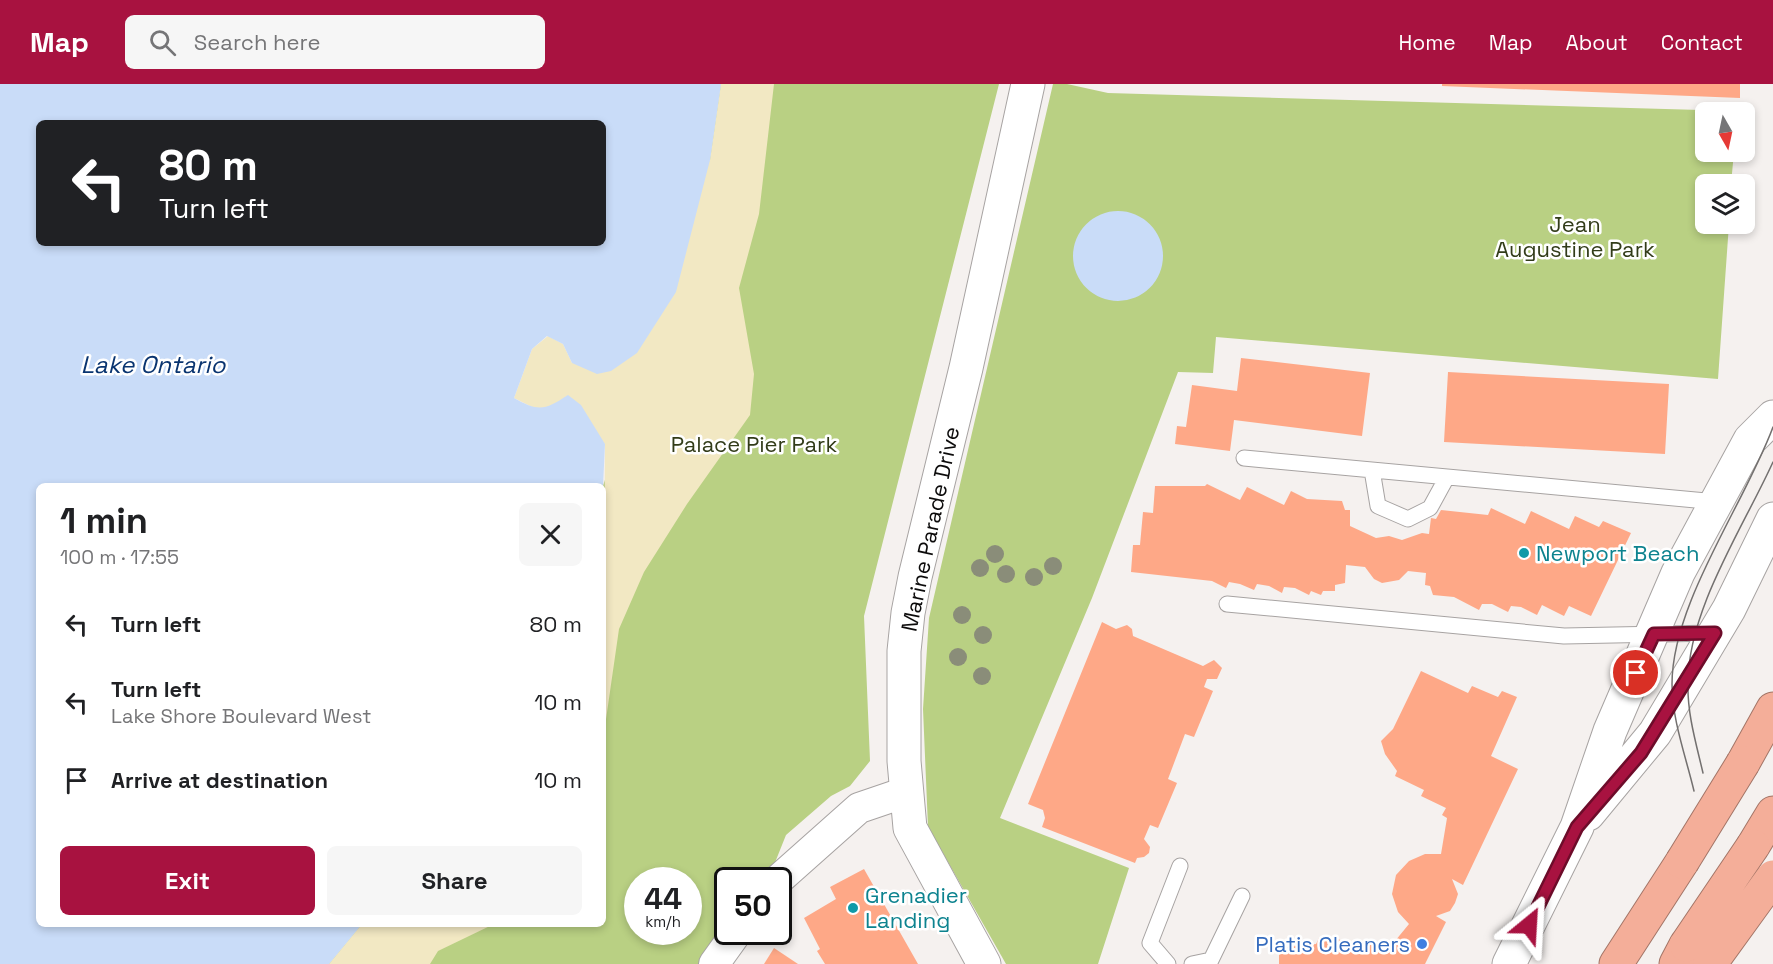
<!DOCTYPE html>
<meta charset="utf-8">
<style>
:root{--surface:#fff;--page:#f6f6f6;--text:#202124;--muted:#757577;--accent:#a81240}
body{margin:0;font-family:"Space Grotesk",sans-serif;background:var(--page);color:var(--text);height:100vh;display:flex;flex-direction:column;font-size:22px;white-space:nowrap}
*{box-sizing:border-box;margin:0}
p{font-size:20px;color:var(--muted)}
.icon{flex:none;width:33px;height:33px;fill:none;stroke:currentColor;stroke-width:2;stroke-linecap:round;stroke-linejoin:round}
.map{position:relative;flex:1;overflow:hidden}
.panel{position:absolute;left:36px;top:399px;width:570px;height:444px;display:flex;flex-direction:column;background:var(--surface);border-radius:9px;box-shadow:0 3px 9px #0003}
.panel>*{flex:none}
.banner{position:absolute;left:36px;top:36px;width:570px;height:126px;border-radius:9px;box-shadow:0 3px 9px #0003;background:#202124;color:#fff;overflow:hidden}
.needle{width:39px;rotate:171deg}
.fabs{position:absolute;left:1695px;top:18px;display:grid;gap:12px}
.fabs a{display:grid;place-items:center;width:60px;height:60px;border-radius:9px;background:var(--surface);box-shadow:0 3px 9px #0003;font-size:30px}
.speed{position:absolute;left:624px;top:783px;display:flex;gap:12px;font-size:30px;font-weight:700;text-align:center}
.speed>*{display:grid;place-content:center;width:78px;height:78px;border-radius:50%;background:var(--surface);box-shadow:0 3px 9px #0003;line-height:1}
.speed small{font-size:15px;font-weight:400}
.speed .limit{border:3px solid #111;border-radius:9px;background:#fff;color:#111}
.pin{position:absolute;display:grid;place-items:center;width:51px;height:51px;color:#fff;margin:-26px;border:3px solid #fff;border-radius:50%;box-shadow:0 2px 6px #0007}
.me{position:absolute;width:66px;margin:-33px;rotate:27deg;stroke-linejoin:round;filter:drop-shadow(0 0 4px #0008)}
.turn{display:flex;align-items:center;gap:21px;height:126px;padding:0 24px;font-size:27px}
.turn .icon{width:78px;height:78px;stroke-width:2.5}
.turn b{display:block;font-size:42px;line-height:51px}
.round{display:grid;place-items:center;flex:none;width:63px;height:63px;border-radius:9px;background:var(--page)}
.overview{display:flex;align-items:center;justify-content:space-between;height:102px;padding:0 24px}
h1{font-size:36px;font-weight:800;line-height:45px}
.button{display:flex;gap:12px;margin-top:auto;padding:12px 24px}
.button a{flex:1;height:69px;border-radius:9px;background:var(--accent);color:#fff;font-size:24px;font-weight:800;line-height:69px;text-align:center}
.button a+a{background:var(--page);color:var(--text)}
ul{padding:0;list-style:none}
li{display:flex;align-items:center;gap:18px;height:78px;padding:0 24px}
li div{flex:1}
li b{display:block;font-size:22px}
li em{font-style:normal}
header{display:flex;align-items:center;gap:36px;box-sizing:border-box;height:84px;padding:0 30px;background:var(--accent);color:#fff}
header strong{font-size:28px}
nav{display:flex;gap:33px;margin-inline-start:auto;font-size:21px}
.search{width:420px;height:54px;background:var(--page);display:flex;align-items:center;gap:15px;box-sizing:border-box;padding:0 21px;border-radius:9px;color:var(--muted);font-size:22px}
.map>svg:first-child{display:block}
</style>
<header>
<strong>Map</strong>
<div class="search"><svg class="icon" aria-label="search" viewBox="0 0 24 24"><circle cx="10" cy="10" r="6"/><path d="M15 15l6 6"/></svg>Search here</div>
<nav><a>Home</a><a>Map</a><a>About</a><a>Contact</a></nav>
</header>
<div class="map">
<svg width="1773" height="880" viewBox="0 0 1773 880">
<rect width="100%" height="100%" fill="#f5f1ef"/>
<path fill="#b9d083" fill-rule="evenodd" d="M721,0H999L864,532L870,677L850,702L831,712L786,751L774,781L760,796H728L727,838L698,880H329L362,840H603V402L710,76ZM638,796H688V848H638Z
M1053,0H1067L1108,9L1736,27L1706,28V68H1734L1731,100H1706V140H1729L1718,295L1216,253L1213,289L1178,288L1092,514L1000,734L1129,784L1098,880H1006L928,743L923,625L929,534Z"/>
<path fill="#f2e8c3" d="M721,0H774L759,130L739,204L754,290L750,331L687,420L644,488L619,545L603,656L605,360L550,323L536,325L514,314L532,265L548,252L563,260L572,279L710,76Z
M362,840H494L438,867L430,880H329Z"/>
<path fill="#c9dcf8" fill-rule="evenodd" d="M0,0H721L710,76L676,208L637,269L611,287L597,290L572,279L563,260L547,252L532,265L514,314C539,328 545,326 568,311L581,321L605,360L603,402H39V840H362L329,880H0ZM39,39H603V159H39Z
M1073 172a45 45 0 1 1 90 0a45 45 0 1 1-90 0Z"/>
<path fill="#fea887" d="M1442,0H1740V14L1442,2Z
M1241,274L1370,289L1362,352L1234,336L1230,367L1175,360L1177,342L1186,343L1192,301L1237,307Z
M1448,288L1669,300L1665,370L1444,358Z
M1207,400L1240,416L1247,403L1284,421L1291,407L1307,415L1342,417L1345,426H1350V442L1376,454L1389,452L1402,456L1422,449L1429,450L1431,434L1436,435L1441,426L1488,431L1491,424L1525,440L1531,427L1569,445L1575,432L1599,443L1603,437L1631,449L1591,532L1569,522L1564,532L1542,521L1537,531L1521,523L1511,522L1508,528L1492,520H1482L1479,526L1454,513L1433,511L1430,502L1425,501L1426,489L1408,487L1399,496L1382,499L1374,495L1365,483L1346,481L1345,499L1335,501V507H1323L1321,511L1311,507L1309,511L1295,504L1284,503L1282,509L1269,502L1257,500L1254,506L1240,500L1229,498L1226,504L1212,497L1131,488L1133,461H1140L1143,428L1153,429L1155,402H1205Z
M1102,538L1116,545L1127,541L1132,545L1133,552L1203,582L1214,576L1222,584L1217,595H1207L1204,603L1213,607L1194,653L1185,650L1168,695L1177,699L1158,744L1150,741L1144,755L1150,763L1149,769L1144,773L1137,774L1135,779L1042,743L1045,734L1043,726L1028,720Z
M1421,587L1468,609L1472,602L1498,613L1502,607L1517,613L1491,672L1518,685L1463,801L1452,795L1458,810L1455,819L1450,827L1436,832L1446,838L1425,880H1279V871L1287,863L1316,860L1319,854L1335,861L1338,855L1363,866L1367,859L1386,868L1409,840L1398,828L1392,810L1396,791L1409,777L1425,770H1441L1447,734L1442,731L1446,724L1421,712L1424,706L1395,692L1397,687L1385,670L1381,657L1393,645Z
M864,785L918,880H825L817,867L820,865L804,834L836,815L830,803Z
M774,864L798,880H764Z"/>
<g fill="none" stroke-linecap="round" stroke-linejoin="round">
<g stroke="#a7a3a2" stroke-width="17">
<path id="lane" d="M1244,374L1717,418
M1372,386L1378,422L1408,435L1430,424L1447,393
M1227,520L1564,552L1714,549
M1168,880L1150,859L1180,782
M1192,880L1211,876L1242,812"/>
</g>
<g stroke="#a7a3a2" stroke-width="32">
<path id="street" d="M778,796L859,724L906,708
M714,880L737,848"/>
</g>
<g stroke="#a7a3a2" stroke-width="35">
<path id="secondary" d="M1588,730L1655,649L1729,525L1773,435
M984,880L910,744L904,677V567L908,529L915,493L966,284L1028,0
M1509,880L1577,743L1610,647L1678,489L1750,356L1773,333"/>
</g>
<g stroke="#a37567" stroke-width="35">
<path id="highway" d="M1743,679L1773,625
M1753,762L1773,729
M1616,880L1682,778
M1676,880L1686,861"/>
</g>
<use href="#lane" stroke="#fff" stroke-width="15"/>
<use href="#street" stroke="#fff" stroke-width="30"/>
<use href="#secondary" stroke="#fff" stroke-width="33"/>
<use href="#highway" stroke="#f4ae99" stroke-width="33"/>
<path stroke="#73706f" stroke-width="1.5" d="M1703,689C1696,659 1687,629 1688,599C1688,526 1743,444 1773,378
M1694,707C1686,673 1672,636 1672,600C1672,519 1744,421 1773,343"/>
<g stroke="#a37567" stroke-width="35" stroke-linecap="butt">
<path id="highway-bridge" d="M1682,778L1743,679
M1686,861L1753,762
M1710,880L1773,793"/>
</g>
<use href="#highway-bridge" stroke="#f4ae99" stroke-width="33"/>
</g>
<g fill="#8a8d79">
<circle cx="995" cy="470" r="9"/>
<circle cx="1053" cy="482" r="9"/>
<circle cx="980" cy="484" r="9"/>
<circle cx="1006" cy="490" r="9"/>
<circle cx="1034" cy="493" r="9"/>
<circle cx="962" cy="531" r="9"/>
<circle cx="983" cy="551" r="9"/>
<circle cx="958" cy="573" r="9"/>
<circle cx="982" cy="592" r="9"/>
</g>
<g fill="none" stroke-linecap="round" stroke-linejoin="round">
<g stroke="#6d0c2a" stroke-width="15">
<path id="route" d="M1529,841L1577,743L1641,669L1715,549L1654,550L1636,589"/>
</g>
<use href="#route" stroke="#a81240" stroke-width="10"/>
</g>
<g fill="#0f9aa8" stroke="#fff" stroke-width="2">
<circle cx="1524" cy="469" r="6"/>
<circle cx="853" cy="824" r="6"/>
</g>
<circle fill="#3f7fe0" stroke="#fff" stroke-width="2" cx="1422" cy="860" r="6"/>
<g text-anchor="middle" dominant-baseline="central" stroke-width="5" stroke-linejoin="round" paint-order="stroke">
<g font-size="22" fill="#323c19" stroke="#fff">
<text x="1575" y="140">Jean<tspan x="1575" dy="25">Augustine Park</tspan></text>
<text x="754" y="360">Palace Pier Park</text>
</g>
<g font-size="22" fill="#0c0b0b" stroke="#fff">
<text transform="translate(930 445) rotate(-78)">Marine Parade Drive</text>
</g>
<g font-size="22" fill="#0d838f" stroke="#fff" text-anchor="start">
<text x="1536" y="469">Newport Beach</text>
<text x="865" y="811">Grenadier<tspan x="865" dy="25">Landing</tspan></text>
</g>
<g font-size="22" fill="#366cbe" stroke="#fff" text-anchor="end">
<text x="1410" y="860">Platis Cleaners</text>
</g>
<g font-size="24" font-style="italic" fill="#093470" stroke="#fff">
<text x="153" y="280">Lake Ontario</text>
</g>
</g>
</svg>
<div class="fabs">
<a><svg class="needle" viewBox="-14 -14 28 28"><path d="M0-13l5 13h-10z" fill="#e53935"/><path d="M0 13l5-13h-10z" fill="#757577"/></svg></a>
<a><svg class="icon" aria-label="layers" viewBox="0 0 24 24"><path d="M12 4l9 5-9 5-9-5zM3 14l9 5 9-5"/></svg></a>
</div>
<div class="speed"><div>44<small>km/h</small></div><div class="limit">50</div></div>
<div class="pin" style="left:1636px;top:589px;background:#d93025"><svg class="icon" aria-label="arrive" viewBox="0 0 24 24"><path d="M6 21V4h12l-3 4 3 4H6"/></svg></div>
<svg class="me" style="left:1529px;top:841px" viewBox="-20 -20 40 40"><path d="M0-17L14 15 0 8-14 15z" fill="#a81240" stroke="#fff" stroke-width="4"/></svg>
<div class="banner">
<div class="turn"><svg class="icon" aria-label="left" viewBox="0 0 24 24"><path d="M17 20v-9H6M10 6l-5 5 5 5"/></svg><div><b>80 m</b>Turn left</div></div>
</div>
<section class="panel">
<div class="overview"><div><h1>1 min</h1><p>100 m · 17:55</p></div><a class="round"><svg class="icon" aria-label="close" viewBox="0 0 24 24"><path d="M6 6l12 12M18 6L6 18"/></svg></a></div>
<ul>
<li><svg class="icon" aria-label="left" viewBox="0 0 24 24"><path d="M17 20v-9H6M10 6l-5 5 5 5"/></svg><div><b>Turn left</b></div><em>80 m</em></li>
<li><svg class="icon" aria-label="left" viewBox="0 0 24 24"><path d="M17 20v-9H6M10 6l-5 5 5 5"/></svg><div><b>Turn left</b><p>Lake Shore Boulevard West</p></div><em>10 m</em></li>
<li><svg class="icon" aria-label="arrive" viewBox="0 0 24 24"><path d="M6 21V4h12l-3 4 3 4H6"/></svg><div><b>Arrive at destination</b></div><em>10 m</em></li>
</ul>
<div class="button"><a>Exit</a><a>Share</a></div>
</section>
</div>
